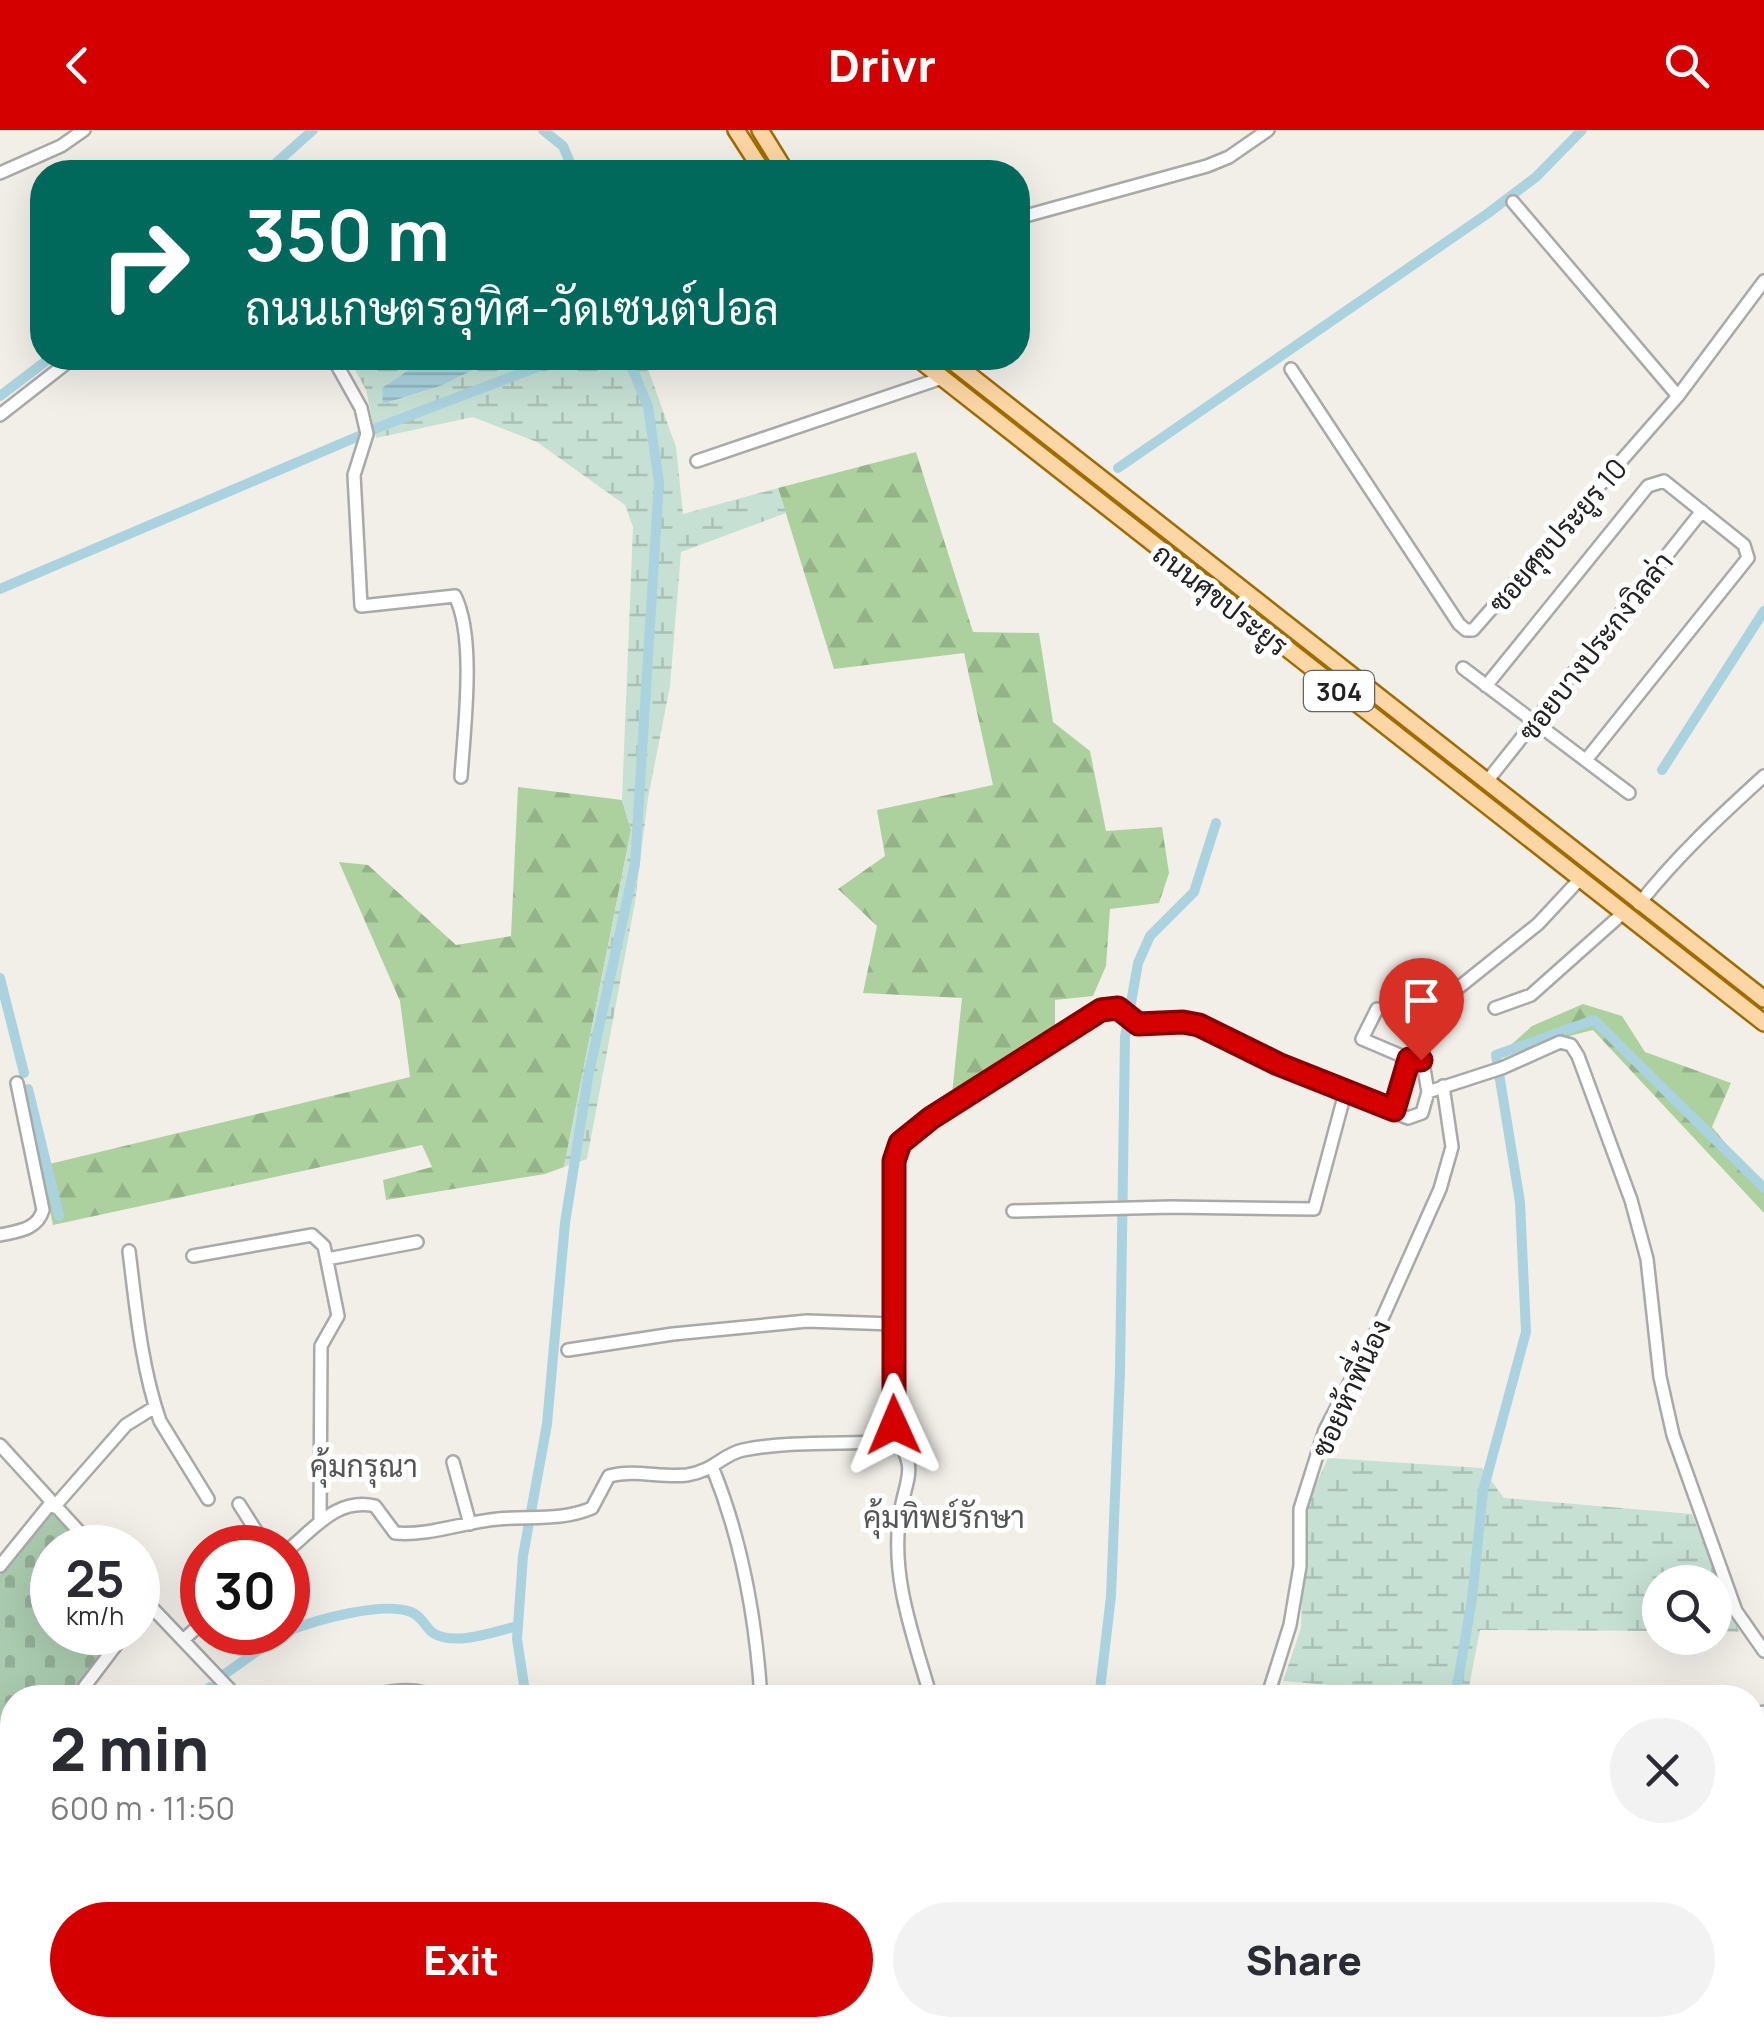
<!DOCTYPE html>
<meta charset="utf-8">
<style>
:root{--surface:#fff;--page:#f2f2f3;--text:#2b2b33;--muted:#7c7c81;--accent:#d40000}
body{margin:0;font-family:Manrope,Sarabun,sans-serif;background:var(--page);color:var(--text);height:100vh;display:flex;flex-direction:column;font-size:38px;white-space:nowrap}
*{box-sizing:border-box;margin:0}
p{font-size:32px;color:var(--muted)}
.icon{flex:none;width:55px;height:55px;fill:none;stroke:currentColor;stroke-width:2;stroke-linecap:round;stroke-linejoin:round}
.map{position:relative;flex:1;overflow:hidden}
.sheet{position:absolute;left:0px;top:1555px;width:1765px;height:352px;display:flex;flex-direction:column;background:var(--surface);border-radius:40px 40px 0 0;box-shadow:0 10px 40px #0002}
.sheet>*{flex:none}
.banner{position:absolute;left:30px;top:30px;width:1000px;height:210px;border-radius:40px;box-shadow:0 10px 40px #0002;background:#00695c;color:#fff;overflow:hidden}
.controls{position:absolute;left:1642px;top:1435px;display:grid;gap:20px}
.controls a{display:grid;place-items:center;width:90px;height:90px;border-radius:50%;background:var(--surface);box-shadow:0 10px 40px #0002;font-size:50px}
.speed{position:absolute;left:30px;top:1395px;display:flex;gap:20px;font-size:50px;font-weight:700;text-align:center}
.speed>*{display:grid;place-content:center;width:130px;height:130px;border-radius:50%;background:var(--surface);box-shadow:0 10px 40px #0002;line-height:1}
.speed small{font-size:25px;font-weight:400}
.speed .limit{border:15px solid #d22;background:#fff;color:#111}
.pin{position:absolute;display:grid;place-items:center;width:85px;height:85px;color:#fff;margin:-102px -42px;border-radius:50% 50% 50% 0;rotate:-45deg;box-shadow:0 0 10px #0007}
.pin .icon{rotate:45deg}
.me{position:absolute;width:110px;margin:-55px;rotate:359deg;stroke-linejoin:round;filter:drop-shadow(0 0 8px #0008)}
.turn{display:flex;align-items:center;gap:35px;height:210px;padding:0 50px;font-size:45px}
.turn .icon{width:130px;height:130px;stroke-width:2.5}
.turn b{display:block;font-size:70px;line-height:85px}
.round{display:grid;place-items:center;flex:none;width:105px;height:105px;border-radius:52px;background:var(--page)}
.head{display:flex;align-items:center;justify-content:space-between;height:170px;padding:0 50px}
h1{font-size:60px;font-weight:800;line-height:75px}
.action{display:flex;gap:20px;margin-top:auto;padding:20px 50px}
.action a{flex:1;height:115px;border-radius:60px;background:var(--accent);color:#fff;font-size:40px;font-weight:800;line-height:115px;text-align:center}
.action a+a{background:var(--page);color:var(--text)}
header{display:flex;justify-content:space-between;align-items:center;height:130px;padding:0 50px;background:var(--accent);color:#fff;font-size:45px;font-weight:800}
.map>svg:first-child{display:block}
</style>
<header><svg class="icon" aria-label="back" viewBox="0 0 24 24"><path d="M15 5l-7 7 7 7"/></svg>Drivr<svg class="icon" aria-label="search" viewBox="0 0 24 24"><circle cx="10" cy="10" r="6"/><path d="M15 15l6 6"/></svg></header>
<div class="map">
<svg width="1764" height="1907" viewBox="0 0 1764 1907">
<defs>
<pattern id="forest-firs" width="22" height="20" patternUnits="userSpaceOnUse" patternTransform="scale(2.5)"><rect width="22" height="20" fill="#add19e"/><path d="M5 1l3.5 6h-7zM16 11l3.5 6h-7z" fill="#95b388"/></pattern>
<pattern id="wetland-marsh" width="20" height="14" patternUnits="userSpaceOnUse" patternTransform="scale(2.5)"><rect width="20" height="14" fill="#c6e0d4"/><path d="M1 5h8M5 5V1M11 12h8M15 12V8" fill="none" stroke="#aac0b6"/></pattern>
<pattern id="cemetery-stones" width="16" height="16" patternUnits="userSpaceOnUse" patternTransform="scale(2.5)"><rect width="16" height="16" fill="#aacbaf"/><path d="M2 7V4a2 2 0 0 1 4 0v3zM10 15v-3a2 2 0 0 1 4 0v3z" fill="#92ae96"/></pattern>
<pattern id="water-rules" width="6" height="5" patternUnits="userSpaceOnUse" patternTransform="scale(2.5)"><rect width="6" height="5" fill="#aad3df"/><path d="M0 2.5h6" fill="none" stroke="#92b5bf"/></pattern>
</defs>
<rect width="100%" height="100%" fill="#f2efe9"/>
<path fill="url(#forest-firs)" d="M916,322L973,502L1039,503L1053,592L1090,621L1106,701L1162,697L1169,743L1159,773L1110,779L1106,836L1093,866L1055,870V897L952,964L962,868L863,863L877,796L838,759L885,726L877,680L993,655L964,523L834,539L778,358Z
M518,657L622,670L631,700L564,1037L545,1044L386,1070L383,1050L432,1037L422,1015L53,1095L41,1036L410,947L400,871L339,732L368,735L456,815L511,806Z
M1583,874L1622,886L1645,922L1731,953L1712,997L1764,1059V1083L1593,900L1502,923L1532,896Z"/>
<path fill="url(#wetland-marsh)" d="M349,228H426L382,258L384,274L443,255L481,236L478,228H644L676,317L683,384L778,358L786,383L681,422L670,556L648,668L635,772L587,1029L564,1037L631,700L622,670L633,397L625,375L537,312L473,287L376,308L366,260Z
M1328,1328L1482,1338L1504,1368L1692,1384L1739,1502L1715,1501V1452H1660V1501L1480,1500L1467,1567L1283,1551L1301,1498L1304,1381Z"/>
<path fill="url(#cemetery-stones)" d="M51,1380L83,1417L52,1418V1502L122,1503L68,1567L12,1568V1625L0,1617V1445Z"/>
<path fill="url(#water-rules)" d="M426,228H478L481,236L443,255L383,274L382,258Z
M1753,1844H1764V1907H1027L967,1900L927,1907H591L599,1895H1752Z"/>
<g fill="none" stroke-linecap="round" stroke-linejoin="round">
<path stroke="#aad3df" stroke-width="10" d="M543,0L563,16L574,42
M266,42L313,0
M0,266L50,228
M374,299L561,228
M1118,338L1487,84L1536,47L1582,0
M0,459L359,306
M1662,640L1764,481
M0,848L24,943
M28,959L59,1086
M288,1501C316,1490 382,1471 411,1482C422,1486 425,1497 433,1503C456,1517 495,1501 518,1496
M222,1546L284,1502
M199,1568L210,1557
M526,1568L517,1509L523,1426L547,1294L565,1093L588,947L635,734L659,352L648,277L628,228
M1099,1568L1111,1466L1120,1242L1125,907L1138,833L1150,806L1194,762L1216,693
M1455,1568L1472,1469L1483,1361L1526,1202L1520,1072L1496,925L1594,890L1764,1058
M26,1899L29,1895"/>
<path stroke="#aad3df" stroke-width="18" d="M0,1879L12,1888
M23,1895L34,1907"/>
<g stroke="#a9a9a9" stroke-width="16">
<path id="minor" d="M0,43L61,16L84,0
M1513,72L1678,266
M1018,88L1207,36L1229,27L1268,0
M333,228L361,278L367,304L354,345L361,476L455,466C476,508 464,599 461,647
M1291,239L1459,494L1466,500H1473L1678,266L1764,151
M0,285L73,228
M697,331L942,248
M1463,538L1629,663
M1486,556L1648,356L1664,351L1744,415L1748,428L1586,630
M1488,650L1702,381
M1639,774C1677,726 1719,687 1764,646
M1495,878L1531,865L1622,784
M1377,879L1362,909L1409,929L1395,981
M1428,962L1502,938L1560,912L1571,915L1578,926L1631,1070L1647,1129L1660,1247L1673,1305L1736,1481L1764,1521
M1013,1081L1171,1077L1314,1079L1345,963
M0,1105C18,1101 37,1100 43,1080L17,953
M129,1121C136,1177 141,1236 160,1291L208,1369
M193,1126L312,1105L324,1116L338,1186L321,1216L320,1391
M327,1129L417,1112
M568,1220L673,1204L807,1191L893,1194
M894,1304C919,1340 906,1346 900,1384C890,1448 914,1507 931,1568
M0,1315L94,1418
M453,1332L470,1394
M713,1339C742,1411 756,1489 761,1568
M239,1374L267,1418
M54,1377L126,1295L155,1277
M288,1420C314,1399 337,1367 375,1376L395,1403C430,1406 463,1392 498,1389C530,1386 562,1391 592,1378L609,1346C635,1339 661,1348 687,1345C714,1341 723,1324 743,1320C788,1311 837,1314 883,1312L894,1304V1031L900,1013L931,989L1101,880L1118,878L1138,893L1183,891L1199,895L1278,935L1408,988L1422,983L1428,962L1417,898L1427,883L1538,794L1579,750
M0,1436L51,1373
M138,1463L238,1568
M138,1488L148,1474
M183,1510L202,1493
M76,1568L126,1502
M362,1568C382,1562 418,1555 435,1568
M1267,1568L1290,1495L1300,1436V1379L1325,1300L1377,1200L1440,1059L1452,1017L1443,956
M1752,1585L1764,1582
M0,1707L12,1706
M389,1895L396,1907"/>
</g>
<g stroke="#a06b00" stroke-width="20">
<path id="major" d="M736,0L763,42
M760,0L786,42
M917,228L1764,893
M948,228L1764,869"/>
</g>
<use href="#minor" stroke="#fff" stroke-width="11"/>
<use href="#major" stroke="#fcd6a4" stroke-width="15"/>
</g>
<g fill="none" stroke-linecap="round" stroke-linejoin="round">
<g stroke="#8a0000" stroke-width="25">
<path id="route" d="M894,1295V1031L900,1013L931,988L1101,880L1118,878L1138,894L1183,892L1199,895L1278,934L1394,980L1409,929L1421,930"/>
</g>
<use href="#route" stroke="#d40000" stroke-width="18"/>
</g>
<g text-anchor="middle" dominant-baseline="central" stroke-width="10" stroke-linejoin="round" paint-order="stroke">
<rect fill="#fff" stroke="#646464" stroke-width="2.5" x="1304" y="541" width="70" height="40" rx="8"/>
<g font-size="25" font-weight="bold" fill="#222">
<text x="1339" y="561">304</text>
</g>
<g font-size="28" fill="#222" stroke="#fff">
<text transform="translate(1557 405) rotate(-49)">ซอยศุขประยูร 10</text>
<text transform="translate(1221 469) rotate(38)">ถนนศุขประยูร</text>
<text transform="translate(1595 516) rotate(-52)">ซอยบางประกงวิลล่า</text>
<text transform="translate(1350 1258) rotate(-65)">ซอยห้าพี่น้อง</text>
</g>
<g font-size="30" fill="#555" stroke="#fff">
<text x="364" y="1335">คุ้มกรุณา</text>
<text x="944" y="1386">คุ้มทิพย์รักษา</text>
</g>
</g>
</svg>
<div class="controls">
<a><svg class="icon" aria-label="search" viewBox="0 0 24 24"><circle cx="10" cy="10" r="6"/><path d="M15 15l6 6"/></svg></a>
</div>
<div class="speed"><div>25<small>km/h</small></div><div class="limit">30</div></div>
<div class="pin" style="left:1421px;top:930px;background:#d93025"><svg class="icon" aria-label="arrive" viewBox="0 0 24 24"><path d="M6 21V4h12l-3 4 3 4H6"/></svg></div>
<svg class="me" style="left:894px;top:1295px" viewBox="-20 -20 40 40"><path d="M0-17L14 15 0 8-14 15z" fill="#d40000" stroke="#fff" stroke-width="4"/></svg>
<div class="banner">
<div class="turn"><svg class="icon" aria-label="right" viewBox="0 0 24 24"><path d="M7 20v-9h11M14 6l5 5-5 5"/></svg><div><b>350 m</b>ถนนเกษตรอุทิศ-วัดเซนต์ปอล</div></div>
</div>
<section class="sheet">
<div class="head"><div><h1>2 min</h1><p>600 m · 11:50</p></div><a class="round"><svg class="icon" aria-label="close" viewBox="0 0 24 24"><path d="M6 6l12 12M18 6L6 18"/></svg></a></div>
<div class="action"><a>Exit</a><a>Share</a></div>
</section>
</div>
